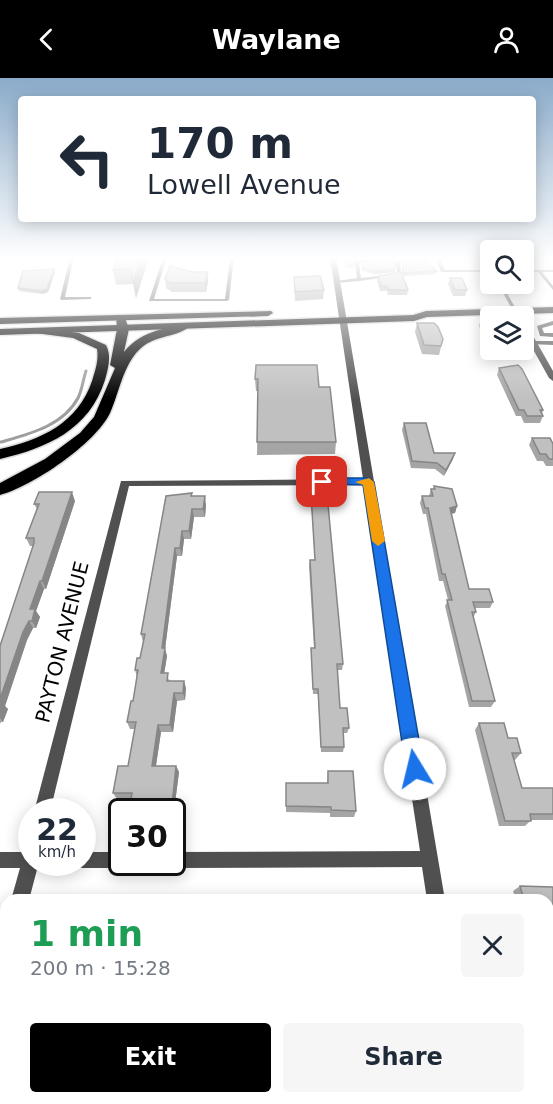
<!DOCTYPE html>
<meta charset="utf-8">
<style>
:root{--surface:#fff;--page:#f6f6f7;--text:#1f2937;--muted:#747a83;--accent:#000}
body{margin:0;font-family:"DejaVu Sans",sans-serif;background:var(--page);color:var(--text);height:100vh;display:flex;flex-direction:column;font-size:22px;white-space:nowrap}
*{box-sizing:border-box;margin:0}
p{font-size:20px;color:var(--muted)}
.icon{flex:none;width:33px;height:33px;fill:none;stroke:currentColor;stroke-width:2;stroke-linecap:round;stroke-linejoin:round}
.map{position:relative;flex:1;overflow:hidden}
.panel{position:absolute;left:0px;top:816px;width:554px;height:210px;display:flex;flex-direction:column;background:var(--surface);border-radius:18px 18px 0 0;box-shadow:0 3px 15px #0003}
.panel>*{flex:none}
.hud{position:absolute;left:18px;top:18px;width:518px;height:126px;border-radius:6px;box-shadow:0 3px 15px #0003;background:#fff;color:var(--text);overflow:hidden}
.tools{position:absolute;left:480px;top:162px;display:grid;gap:12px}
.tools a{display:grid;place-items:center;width:54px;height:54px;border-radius:6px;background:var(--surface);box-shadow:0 3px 15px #0003;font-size:30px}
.speed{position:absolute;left:18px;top:720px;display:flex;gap:12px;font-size:30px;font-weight:700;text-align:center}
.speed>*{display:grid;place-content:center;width:78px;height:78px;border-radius:50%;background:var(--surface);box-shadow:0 3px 15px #0003;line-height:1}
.speed small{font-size:15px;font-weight:400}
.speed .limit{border:3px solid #111;border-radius:9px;background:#fff;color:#111}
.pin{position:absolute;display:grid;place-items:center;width:51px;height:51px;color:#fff;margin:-26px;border-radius:12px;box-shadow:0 3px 9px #0006}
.me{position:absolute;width:66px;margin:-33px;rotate:351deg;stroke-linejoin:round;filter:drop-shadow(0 0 4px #0008)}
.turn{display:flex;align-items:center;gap:21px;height:126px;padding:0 30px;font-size:27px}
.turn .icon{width:78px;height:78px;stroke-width:2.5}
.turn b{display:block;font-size:42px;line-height:51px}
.round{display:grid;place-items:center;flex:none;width:63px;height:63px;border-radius:6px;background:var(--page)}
.headline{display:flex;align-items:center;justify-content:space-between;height:102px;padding:0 30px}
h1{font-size:36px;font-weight:700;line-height:45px;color:#1e9e55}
.button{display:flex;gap:12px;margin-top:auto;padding:12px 30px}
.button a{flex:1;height:69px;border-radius:6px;background:var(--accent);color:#fff;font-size:24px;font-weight:700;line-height:69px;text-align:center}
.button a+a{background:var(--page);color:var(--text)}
header{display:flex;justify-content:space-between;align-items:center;height:78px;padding:0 30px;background:var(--accent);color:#fff;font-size:27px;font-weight:700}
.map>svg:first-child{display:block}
</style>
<header><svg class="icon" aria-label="back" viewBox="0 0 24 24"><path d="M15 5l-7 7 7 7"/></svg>Waylane<svg class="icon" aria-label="person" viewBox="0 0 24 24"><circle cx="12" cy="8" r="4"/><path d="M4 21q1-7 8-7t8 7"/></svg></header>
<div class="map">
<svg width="553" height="1026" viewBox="0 0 553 1026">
<rect width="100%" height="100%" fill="#fff"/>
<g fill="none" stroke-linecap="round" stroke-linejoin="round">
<path stroke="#9e9e9e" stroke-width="3" d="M1,364C29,356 63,348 78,320C82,312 83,302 86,293"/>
<g stroke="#dbdbdb" stroke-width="3">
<path id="primary" d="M553,229V235L427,239L414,243L0,257V251L413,237L426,233Z
M271,233L273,235L268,238L0,246V240Z"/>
</g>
<g stroke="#dbdbdb" stroke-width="3">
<path id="highway" d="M116,237H124L129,251L124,274C139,255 161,251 183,246L189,249C175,260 153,257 139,272C123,288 119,315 110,335C95,366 33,408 0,417V405L45,381L80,355L94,339L115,290L110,287L117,251Z
M39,250L79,255L106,267C112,278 108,291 105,302C89,352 47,370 0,381V371C41,362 78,345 92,303C95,293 99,282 97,271L73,260L35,255L33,253Z"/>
</g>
<path fill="#505050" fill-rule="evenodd" d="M70,179H74L65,219H91V221L62,222L60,221Z
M163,179H167L154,221H225L230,179H234L229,222L227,223H149Z
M354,179H358L359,183L376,179H381L359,186L361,200L397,196L396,184L398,183L400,184L401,197L359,203L335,205V204L337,203L357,200Z
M435,179H439L445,192H490V194H441Z
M483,179H487L490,185V189H488Z
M524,192H553V194H542L553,208V212L538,194H524Z
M498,206H502L517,233V234L513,233Z
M553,243V247L542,250L544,255H553V259L540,258L537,248Z
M533,263H553V267L531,266V264Z"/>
<path fill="#505050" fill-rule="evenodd" d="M330,179H336L445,822H427L422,789L172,790L166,788L165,784H172V774L420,773L364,407L129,408L50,734H34L121,403L363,401Z
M524,247L528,249L553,293V303L549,300L524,255Z
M32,769V784H39L29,822H11L20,790H0V774H25Z
M82,774H122V784H129L128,788L122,790H82L76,788L75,784H82Z
M6,870V910L0,912V872Z
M458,1020H478L479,1026H459Z"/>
<use href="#primary" fill="#000" fill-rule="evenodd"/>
<use href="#highway" fill="#000" fill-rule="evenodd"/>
</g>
<path fill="#a5a5a5" d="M118,179H149L136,220L133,206L116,207L113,192Z
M343,179H354L353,191L346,189Z
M380,179H422L437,193L436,196L403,198L408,212L407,217H388L387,213H380L377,203L378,198H403L402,184L399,181L395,183V194L375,196L362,193V184Z
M54,191L55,194L48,214L42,216L19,213L18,210Z
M294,199L324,212L323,221L295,223Z
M450,200L467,212L465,218H453L448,206Z
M165,201L208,203L206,214H172L166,210Z
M481,241L490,242V263H486L479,248Z
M417,245L443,261L439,277L422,276L415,254Z
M499,290L543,332L542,336L543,338L540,345H524L521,338H516L497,297Z
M255,301L319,309L336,364L335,376L257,377L258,313H256Z
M404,345L434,375L453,381L444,398L435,391L411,390L402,352Z
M532,360L553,366V388H546L543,383H537L529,367Z
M434,408L457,428L455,435L451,436L469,511L493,524L490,530H475L476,534L473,540L495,623L491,629H469L445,528L448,522L443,503H439L426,436H423L420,425L422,418H429L431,411H433Z
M311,416L343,586L342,592H337L340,630L349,650L347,655H343L344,669L343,674H321L318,616H313L311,576V570H314L309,488L310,482H315L311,422Z
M192,418L206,427L205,439H194L191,461H184L182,478H177L165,571L167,578L164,595L170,603L186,610L185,622L177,623L173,654H161L156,688H176L179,694L174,733H150L147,727H134L131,721H117L113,715L128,688L135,651H130L127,644L133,623L137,599L135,592L140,580L143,564L141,556Z
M75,423L46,511H44L36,533L40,539L36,550H33L27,562L5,628L8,631L3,644H1L0,646V568L33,468H30L26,460L37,431L34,426Z
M479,645L508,660L521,675L515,682H514L522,710H553V742H531L525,748H499L475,652Z
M328,693L356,733L354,739H330V735L286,734V705H327Z
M520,808L553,809V870H548V822H516L513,813Z
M548,894H553V969H550L548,955Z"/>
<path fill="#868686" d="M142,179H149L136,220L133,204Z
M54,191L55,194L48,214L42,216L41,213Z
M395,191V194L375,196L376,193Z
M208,194V203L206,214L205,205Z
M455,375L453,381L444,398L446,392Z
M72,414L75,423L46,511L42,503Z
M205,418L206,427L205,439L203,431Z
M457,428L455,435L448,436L450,430Z
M192,431L194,439L191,461L189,453Z
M182,453L184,461L182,478L180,470Z
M175,470L177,478L165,571L167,578L163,603L161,595L162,570Z
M40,503L44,511L36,533L40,539L36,550L32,543L30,531Z
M29,543L33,550L27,562L5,628L8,631L3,644L0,640V621L23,554Z
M184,603L186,610L185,622L183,615Z
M174,615L177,623L173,654L170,647Z
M158,647L161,654L155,694L152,688Z
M176,688L179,694L174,733L172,727Z"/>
<path fill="#c0c0c0" stroke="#868686" stroke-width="1.5" d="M118,179H142L133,204L131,190L113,192Z
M344,179H354V187L346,185Z
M380,179H397L395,180V191L376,193L363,190L362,184Z
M400,179H422L437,193L403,195V181Z
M170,188L193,194H208L205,205H170L165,201Z
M54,191L47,211L41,213L18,210L23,193Z
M401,194L408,212H389L387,208H381L378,198Z
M320,198L324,212L295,214L294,199Z
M450,200H462L467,212H455Z
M481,241L490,242V257H488Z
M417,245H434L438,249L443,261L441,268L424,267Z
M256,287H317L319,309H330L336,364H257L258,301H255Z
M518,287L522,291L543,332H540L543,338H527L524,332H519L499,290Z
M404,345H426L434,375H455L446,392L437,385L412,383Z
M532,360H550L553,366V381H549L546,376H540Z
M434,408L452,411L457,428L450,430L469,511H489L493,524H473L476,534H472L495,623H472L447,522H452L445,496H442L428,430H425L422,418H433L431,411H435Z
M39,414H72L42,503H40L30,531H35L32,543H29L23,554L0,621V568L34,465V460H26L39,426H34Z
M192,415L191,418H205L203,431H192L189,453H182L180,470H175L162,570H165L161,595H168L167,603H184L183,615H174L170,647H158L152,688H176L172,727H147L148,722L131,721L132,715H113L118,688H128L136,644H127L131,623H133L138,592H135L137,580H140L145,556H141L166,418Z
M311,416H327L343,586H337L340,630H347L349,650H343L344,669H321L318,611H313L311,570H315L310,482H315Z
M479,645H504L508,660H517L521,675H512L522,710H553V736H530L531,743H505Z
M328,693H353L356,733L331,732V729L286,728V705H328Z
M520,808L553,809V867H548V822H524Z
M548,894H553V938L548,913Z
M353,1020H381L382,1026H354Z"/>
<linearGradient id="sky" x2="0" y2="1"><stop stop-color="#8aabca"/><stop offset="0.56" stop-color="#fff"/><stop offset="1" stop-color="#fff" stop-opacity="0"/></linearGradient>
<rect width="553" height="322" fill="url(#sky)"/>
<path fill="#1a73e8" stroke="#114b97" stroke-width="1.5" d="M322,400H369L374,404L424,691L421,697L415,699L409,697L406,691L363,407L318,406V401Z"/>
<path fill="#f59e0b" d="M369,400L374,404L385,463L378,468L372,463L363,407L355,404Z"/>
<g text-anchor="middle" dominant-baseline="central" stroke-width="6" stroke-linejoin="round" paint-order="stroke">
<g font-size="20" fill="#000" stroke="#fff">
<text transform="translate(62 564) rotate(-76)">PAYTON AVENUE</text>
</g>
</g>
</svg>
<div class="tools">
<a><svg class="icon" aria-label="search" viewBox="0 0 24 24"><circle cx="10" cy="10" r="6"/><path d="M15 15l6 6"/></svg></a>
<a><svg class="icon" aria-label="layers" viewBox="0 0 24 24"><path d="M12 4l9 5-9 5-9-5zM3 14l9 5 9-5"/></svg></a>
</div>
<div class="speed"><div>22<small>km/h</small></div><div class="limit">30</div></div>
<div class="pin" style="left:322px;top:404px;background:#d93025"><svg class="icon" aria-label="arrive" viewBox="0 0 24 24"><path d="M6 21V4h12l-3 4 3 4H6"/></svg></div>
<svg class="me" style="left:415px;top:691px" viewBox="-20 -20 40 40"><circle r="19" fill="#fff"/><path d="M0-13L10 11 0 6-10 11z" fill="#1a73e8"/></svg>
<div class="hud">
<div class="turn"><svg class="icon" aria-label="left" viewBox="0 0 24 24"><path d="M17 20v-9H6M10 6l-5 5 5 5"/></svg><div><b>170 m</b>Lowell Avenue</div></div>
</div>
<section class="panel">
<div class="headline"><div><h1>1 min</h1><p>200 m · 15:28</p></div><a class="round"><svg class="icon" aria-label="close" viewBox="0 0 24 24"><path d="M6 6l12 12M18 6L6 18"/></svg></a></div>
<div class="button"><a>Exit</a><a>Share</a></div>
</section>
</div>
